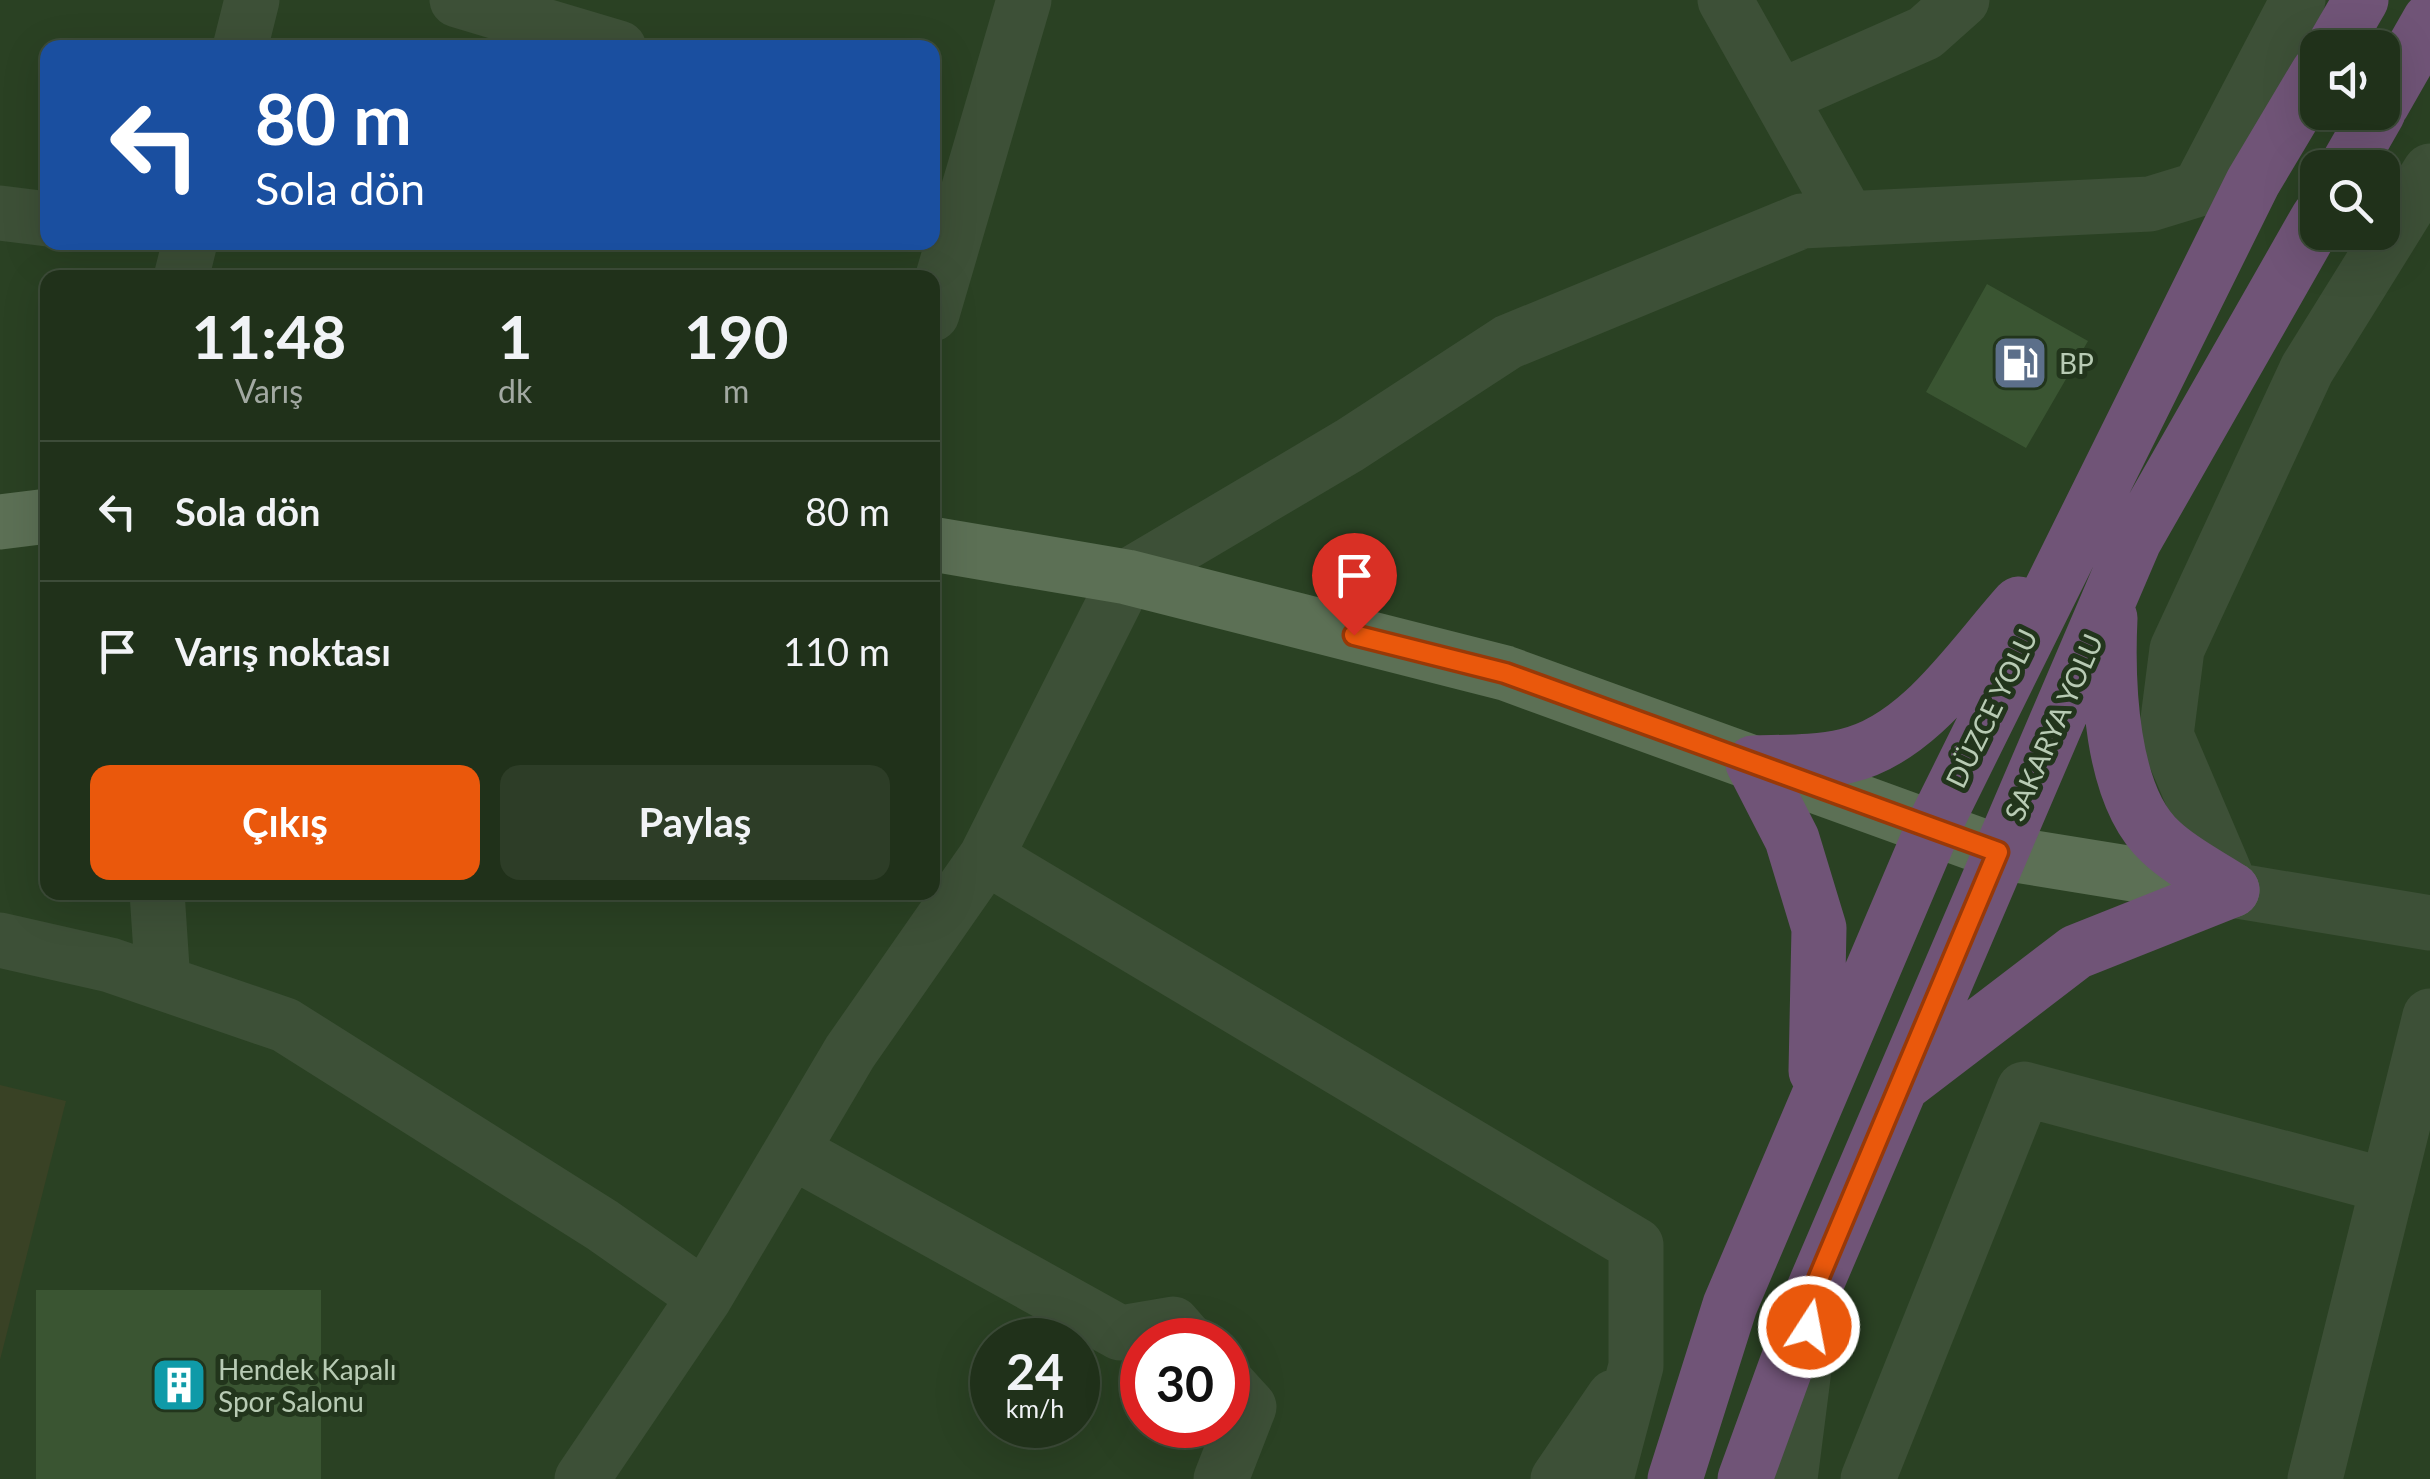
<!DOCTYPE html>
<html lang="tr">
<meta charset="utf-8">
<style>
:root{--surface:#20311a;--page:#2d3d27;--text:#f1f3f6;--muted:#a2a9a2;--line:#3d4c39;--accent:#ea580c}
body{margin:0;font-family:Lato,sans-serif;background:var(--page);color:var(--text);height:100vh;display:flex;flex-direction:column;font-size:38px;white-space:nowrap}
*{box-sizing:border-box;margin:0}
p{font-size:32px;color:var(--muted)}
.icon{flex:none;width:55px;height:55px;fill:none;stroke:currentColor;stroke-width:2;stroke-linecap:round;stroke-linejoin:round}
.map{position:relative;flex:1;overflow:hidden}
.sheet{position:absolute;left:40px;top:270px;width:900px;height:630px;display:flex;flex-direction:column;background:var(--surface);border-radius:20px;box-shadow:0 10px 40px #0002,0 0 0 2px var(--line)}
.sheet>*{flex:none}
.top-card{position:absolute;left:40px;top:40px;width:900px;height:210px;border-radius:20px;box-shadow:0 10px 40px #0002,0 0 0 2px var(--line);background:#1a4fa0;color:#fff;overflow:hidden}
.controls{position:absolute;left:2300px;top:30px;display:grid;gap:20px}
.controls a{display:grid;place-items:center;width:100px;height:100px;border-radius:20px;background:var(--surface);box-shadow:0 10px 40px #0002,0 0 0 2px var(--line);font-size:50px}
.speed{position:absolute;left:970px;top:1318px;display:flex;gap:20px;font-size:50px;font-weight:700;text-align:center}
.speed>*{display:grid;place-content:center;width:130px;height:130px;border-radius:50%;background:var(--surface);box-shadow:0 10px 40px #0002,0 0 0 2px var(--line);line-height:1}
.speed small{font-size:25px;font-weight:400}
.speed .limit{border:15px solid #d22;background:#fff;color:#111}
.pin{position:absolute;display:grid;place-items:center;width:85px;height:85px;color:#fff;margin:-102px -42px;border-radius:50% 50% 50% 0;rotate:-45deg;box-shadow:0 0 10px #0007}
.pin .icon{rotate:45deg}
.me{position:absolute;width:110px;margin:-55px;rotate:11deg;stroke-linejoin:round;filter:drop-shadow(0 0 8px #0008)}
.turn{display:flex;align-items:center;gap:35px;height:210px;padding:0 50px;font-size:45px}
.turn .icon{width:130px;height:130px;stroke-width:2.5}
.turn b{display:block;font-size:70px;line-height:85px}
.eta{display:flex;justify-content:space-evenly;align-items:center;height:170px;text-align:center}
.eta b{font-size:60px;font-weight:700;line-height:70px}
.cta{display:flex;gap:20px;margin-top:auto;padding:20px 50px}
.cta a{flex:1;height:115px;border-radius:20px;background:var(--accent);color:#fff;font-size:40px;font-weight:700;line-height:115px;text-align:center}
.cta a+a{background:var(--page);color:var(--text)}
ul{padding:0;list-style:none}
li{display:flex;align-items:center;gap:30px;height:140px;padding:0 50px;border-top:2px solid var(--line)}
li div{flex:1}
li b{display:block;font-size:38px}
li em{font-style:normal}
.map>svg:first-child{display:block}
</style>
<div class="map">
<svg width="2430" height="1479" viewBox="0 0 2430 1479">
<rect width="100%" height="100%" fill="#2a4123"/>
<path fill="#394225" d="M0,1085L66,1101L0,1360Z"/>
<path fill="#3a5532" d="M1987,284L2088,341L2026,448L1926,392Z
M36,1290H321V1479H36Z"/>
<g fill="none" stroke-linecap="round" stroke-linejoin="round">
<path stroke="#3d5037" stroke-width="55" d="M457,0L619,48
M1725,0L1848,219
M240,48L252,0
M1780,97L1925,33L1962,0
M2430,171L2307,369L2177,649L2166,735L2232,890L2430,923
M2199,189L2298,0
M0,213L48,219
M181,278L190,242
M932,314L1024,0
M986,857L1636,1245V1366L1606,1479
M157,892L163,983
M0,940L110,965L285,1025L602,1225L705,1297
M792,1151L1120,1333L1173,1324L1187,1340
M582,1479L705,1297L850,1052L986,857L1127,577L1350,445L1508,342L1802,221L2150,204L2199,189L2253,182
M1221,1479L1249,1407L1228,1384
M1558,1479L1614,1397
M1790,1479L1808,1338
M1868,1479L2024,1089L2388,1186
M2315,1479L2430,1016"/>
<path stroke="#5c7055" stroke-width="55" d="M0,522L48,516
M932,544L1127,577L1505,673L1998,852L2232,890"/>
<path stroke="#705477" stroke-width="55" d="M2333,48L2361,0
M2382,104L2430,20
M2346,168L2378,112
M2110,618C2107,682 2110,796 2161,842C2181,861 2209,875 2232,890
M1816,1071L1819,928L1792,839L1753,763C1783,762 1817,763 1846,756C1919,740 1972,656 2019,604
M1902,1085L2076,952L2232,890
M1675,1479L1730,1305L1933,828L2253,182L2318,73
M1745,1479L1814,1289L2134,541L2318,218"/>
</g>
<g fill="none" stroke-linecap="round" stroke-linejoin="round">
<g stroke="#983908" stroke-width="25">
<path id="route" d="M1354,635L1505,673L1998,852L1814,1289L1809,1327"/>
</g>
<use href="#route" stroke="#ea580c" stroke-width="18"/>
</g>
<defs>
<g id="fuel-square" transform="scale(2.875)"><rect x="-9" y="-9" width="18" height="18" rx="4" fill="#5c6f8a" stroke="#22351c"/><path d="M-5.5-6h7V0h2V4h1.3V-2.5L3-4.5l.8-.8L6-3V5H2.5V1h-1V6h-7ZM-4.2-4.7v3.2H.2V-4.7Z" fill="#fff"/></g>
<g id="building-square" transform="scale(2.875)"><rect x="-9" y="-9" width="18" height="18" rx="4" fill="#0f9aa8" stroke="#22351c"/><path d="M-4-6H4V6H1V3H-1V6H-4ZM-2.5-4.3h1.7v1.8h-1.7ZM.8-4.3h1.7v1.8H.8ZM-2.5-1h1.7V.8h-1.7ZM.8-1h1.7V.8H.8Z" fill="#fff"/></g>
</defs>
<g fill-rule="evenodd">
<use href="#fuel-square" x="2020" y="363"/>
<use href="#building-square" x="179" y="1385"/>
</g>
<g text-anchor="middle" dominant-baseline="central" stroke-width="10" stroke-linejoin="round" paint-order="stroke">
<g font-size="28" fill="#b8cbb4" stroke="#22351c" text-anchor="start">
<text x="2059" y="363">BP</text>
<text x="218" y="1369">Hendek Kapalı<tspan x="218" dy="32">Spor Salonu</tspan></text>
</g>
<g font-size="28" fill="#b8cbb4" stroke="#22351c">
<text transform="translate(1991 708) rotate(-64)">DÜZCE YOLU</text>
<text transform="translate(2053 727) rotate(-66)">SAKARYA YOLU</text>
</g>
</g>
</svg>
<div class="controls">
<a><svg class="icon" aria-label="sound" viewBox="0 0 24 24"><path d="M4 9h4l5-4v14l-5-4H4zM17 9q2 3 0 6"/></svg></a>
<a><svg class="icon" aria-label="search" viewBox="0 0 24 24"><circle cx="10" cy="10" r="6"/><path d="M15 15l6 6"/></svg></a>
</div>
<div class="speed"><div>24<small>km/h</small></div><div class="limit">30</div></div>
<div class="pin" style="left:1354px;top:635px;background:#d93025"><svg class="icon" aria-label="arrive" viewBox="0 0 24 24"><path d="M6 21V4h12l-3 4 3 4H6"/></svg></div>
<svg class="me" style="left:1809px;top:1327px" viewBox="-20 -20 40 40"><circle r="17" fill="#ea580c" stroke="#fff" stroke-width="3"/><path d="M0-11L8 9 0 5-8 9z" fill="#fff"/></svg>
<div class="top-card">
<div class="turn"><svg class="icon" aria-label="left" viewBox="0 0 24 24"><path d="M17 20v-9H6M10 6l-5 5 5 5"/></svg><div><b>80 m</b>Sola dön</div></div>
</div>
<section class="sheet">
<div class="eta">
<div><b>11:48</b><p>Varış</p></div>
<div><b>1</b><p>dk</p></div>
<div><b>190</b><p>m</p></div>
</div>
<ul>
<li><svg class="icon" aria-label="left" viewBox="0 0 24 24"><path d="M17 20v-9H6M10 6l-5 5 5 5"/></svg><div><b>Sola dön</b></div><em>80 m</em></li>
<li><svg class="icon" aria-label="arrive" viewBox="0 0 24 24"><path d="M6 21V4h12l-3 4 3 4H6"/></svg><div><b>Varış noktası</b></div><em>110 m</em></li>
</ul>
<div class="cta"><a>Çıkış</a><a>Paylaş</a></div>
</section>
</div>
